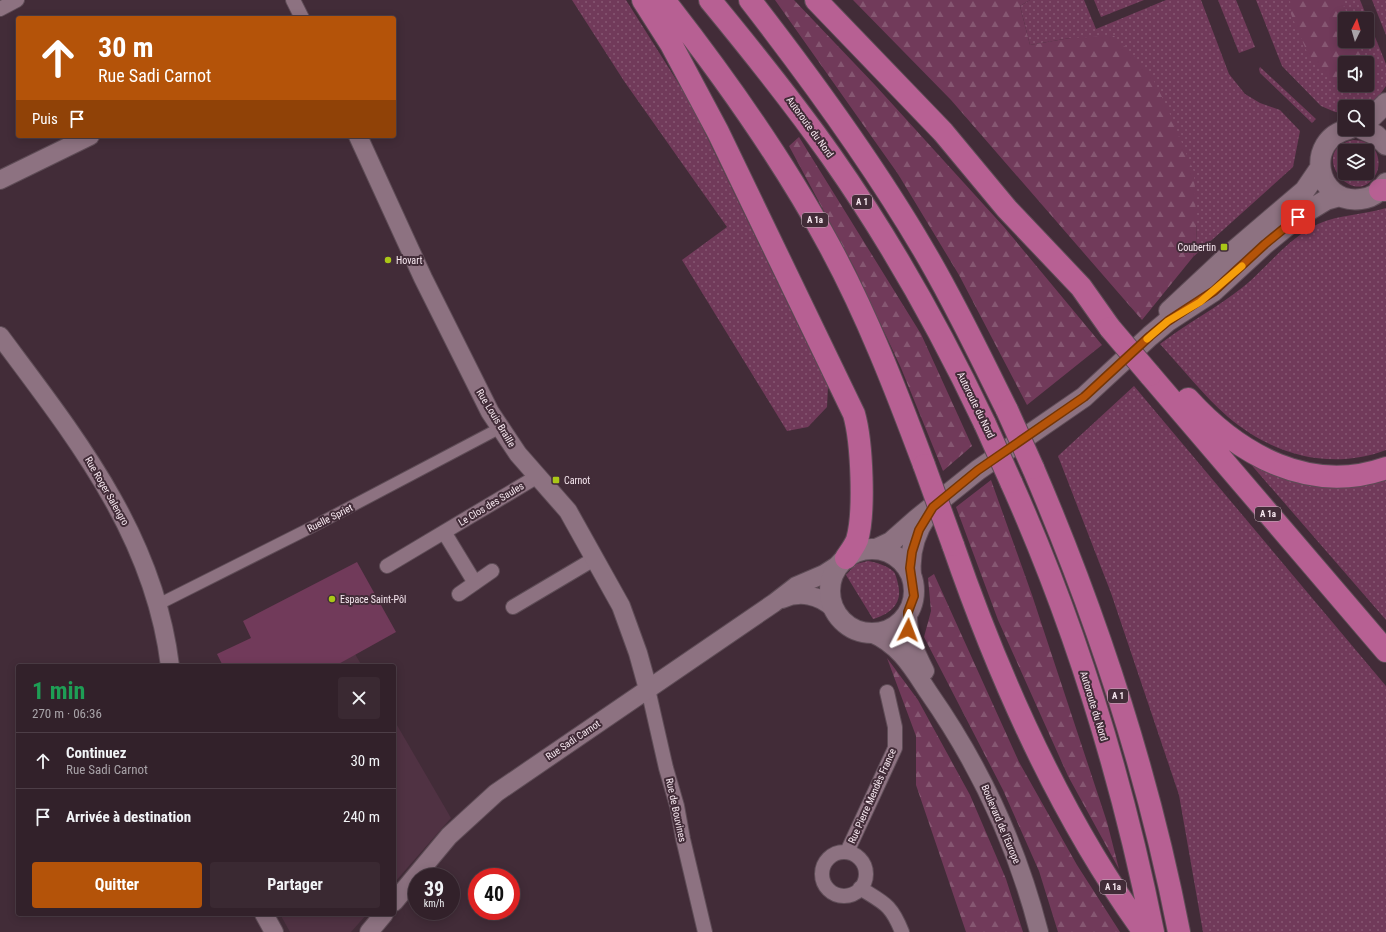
<!DOCTYPE html>
<html lang="fr">
<meta charset="utf-8">
<style>
:root{--surface:#32212a;--page:#3a2932;--text:#f1f3f6;--muted:#a8a3a8;--line:#4d3e47;--accent:#b45309}
body{margin:0;font-family:"Roboto Condensed",sans-serif;background:var(--page);color:var(--text);height:100vh;display:flex;flex-direction:column;font-size:15px;white-space:nowrap}
*{box-sizing:border-box;margin:0}
p{font-size:13px;color:var(--muted)}
.icon{flex:none;width:22px;height:22px;fill:none;stroke:currentColor;stroke-width:2;stroke-linecap:round;stroke-linejoin:round}
.map{position:relative;flex:1;overflow:hidden}
.sheet{position:absolute;left:16px;top:664px;width:380px;height:252px;display:flex;flex-direction:column;background:var(--surface);border-radius:4px;box-shadow:0 2px 10px #0003,0 0 0 1px var(--line)}
.sheet>*{flex:none}
.hud{position:absolute;left:16px;top:16px;width:380px;height:122px;border-radius:4px;box-shadow:0 2px 10px #0003,0 0 0 1px var(--line);background:#b45309;color:#fff;overflow:hidden}
.needle{width:26px;rotate:5deg}
.fabs{position:absolute;left:1338px;top:12px;display:grid;gap:8px}
.fabs a{display:grid;place-items:center;width:36px;height:36px;border-radius:4px;background:var(--surface);box-shadow:0 2px 10px #0003,0 0 0 1px var(--line);font-size:20px}
.speed{position:absolute;left:408px;top:868px;display:flex;gap:8px;font-size:20px;font-weight:700;text-align:center}
.speed>*{display:grid;place-content:center;width:52px;height:52px;border-radius:50%;background:var(--surface);box-shadow:0 2px 10px #0003,0 0 0 1px var(--line);line-height:1}
.speed small{font-size:10px;font-weight:400}
.speed .limit{border:6px solid #d22;background:#fff;color:#111}
.pin{position:absolute;display:grid;place-items:center;width:34px;height:34px;color:#fff;margin:-17px;border-radius:8px;box-shadow:0 2px 6px #0006}
.me{position:absolute;width:44px;margin:-22px;rotate:3deg;stroke-linejoin:round;filter:drop-shadow(0 0 3px #0008)}
.turn{display:flex;align-items:center;gap:14px;height:84px;padding:0 16px;font-size:18px}
.turn .icon{width:52px;height:52px;stroke-width:2.5}
.turn b{display:block;font-size:28px;line-height:34px}
.then{display:flex;align-items:center;height:38px;padding:0 16px;background:#0003;gap:8px;font-size:15px}
.round{display:grid;place-items:center;flex:none;width:42px;height:42px;border-radius:4px;background:var(--page)}
.summary{display:flex;align-items:center;justify-content:space-between;height:68px;padding:0 16px}
h1{font-size:24px;font-weight:700;line-height:30px;color:#1e9e55}
.primary-button{display:flex;gap:8px;margin-top:auto;padding:8px 16px}
.primary-button a{flex:1;height:46px;border-radius:4px;background:var(--accent);color:#fff;font-size:16px;font-weight:700;line-height:46px;text-align:center}
.primary-button a+a{background:var(--page);color:var(--text)}
ul{padding:0;list-style:none}
li{display:flex;align-items:center;gap:12px;height:56px;padding:0 16px;border-top:1px solid var(--line)}
li div{flex:1}
li b{display:block;font-size:15px}
li em{font-style:normal}
.map>svg:first-child{display:block}
</style>
<div class="map">
<svg width="1386" height="932" viewBox="0 0 1386 932">
<defs>
<pattern id="grass-dots" width="8" height="8" patternUnits="userSpaceOnUse"><rect width="8" height="8" fill="#713a5a"/><path d="M2 2h.1M6 6h.1" fill="none" stroke="#865772" stroke-width="1.8" stroke-linecap="round"/></pattern>
<pattern id="forest-firs" width="22" height="20" patternUnits="userSpaceOnUse"><rect width="22" height="20" fill="#713a5a"/><path d="M5 1l3.5 6h-7zM16 11l3.5 6h-7z" fill="#865772"/></pattern>
</defs>
<rect width="100%" height="100%" fill="#422c38"/>
<path fill="#503243" d="M355,654L362,666H335Z
M394,720L451,818L394,883Z
M280,914H367L351,932H290Z"/>
<path fill="url(#grass-dots)" fill-rule="evenodd" d="M572,0H626L689,100L828,387L827,407L808,427L787,431L682,260L727,227L624,81Z
M1030,0H1084L1096,29L1166,0H1201L1229,74L1245,94L1260,103L1280,110L1300,131L1293,167L1193,257L1197,244L1196,222L1070,38L1030,45L1020,6Z
M1094,0H1144L1101,17Z
M1218,0H1236L1255,47L1239,53Z
M1256,0H1360L1386,64V86L1374,103L1367,108L1345,107V113L1335,112L1321,106L1282,66ZM1345,19H1367V41H1345ZM1345,63H1367V85H1345Z
M1372,0H1386V35Z
M1260,67L1316,119L1312,123L1260,73L1259,69Z
M1353,140C1362,140 1370,143 1375,150C1379,157 1380,166 1376,174C1355,213 1305,150 1353,140ZM1345,151H1367V173H1345Z
M1386,208V450C1330,471 1273,455 1228,417C1203,395 1182,368 1160,344C1187,323 1217,308 1243,287C1268,267 1288,238 1318,224C1340,214 1364,215 1386,208Z
M1134,386L1386,686V932H1203L1179,795L1111,593L1058,456Z
M1248,461L1386,477V620Z
M868,561C878,563 886,565 894,572C896,575 897,580 898,584C903,604 890,614 873,619L846,575L856,564Z"/>
<path fill="url(#forest-firs)" d="M775,0H794L875,85L1004,227L1102,345L1027,405L959,275L898,174Z
M853,0H1030L1020,6L1030,45L1070,38L1114,36L1149,71L1167,107L1194,172L1197,244L1193,257L1142,320L951,100Z
M1290,0H1342L1349,19H1345V41H1358L1363,55L1359,63H1345V85H1349L1348,86L1330,81L1307,52L1291,14Z
M799,137L921,334L972,446L943,471L901,368L855,269L789,146Z
M991,480L1032,595L1107,822L1119,869L1068,776L998,620L956,507Z
M934,574L1019,762L1077,865L1120,932H1058L1039,871L1003,790L924,637L931,611L928,578Z
M887,658L918,700L970,795L1006,879L1023,932H966L916,785V736Z"/>
<path fill="#713a5a" d="M357,562L396,632L335,666H217L222,664L217,654L251,638L243,621Z"/>
<g fill="none" stroke-linecap="round" stroke-linejoin="round">
<g stroke="#5e4c56" stroke-width="13">
<path id="pedestrian" d="M159,604L314,526L500,428"/>
</g>
<g stroke="#5e4c56" stroke-width="16">
<path id="minor" d="M293,0L302,18
M0,9L17,0
M444,532L475,583
M387,566L538,476
M459,594L492,571
M513,607L594,559
M648,689L666,768L677,806L683,839L705,932
M847,852L895,748V727L887,692
M822 874a22 22 0 1 1 44 0a22 22 0 1 1-44 0Z
M860,888C884,903 891,904 902,932"/>
</g>
<g stroke="#5e4c56" stroke-width="20">
<path id="tertiary" d="M358,136L423,278L490,412L518,454L568,511L621,606L638,653L648,689
M0,180L90,136
M0,336C76,438 154,535 170,666
M782,599C800,591 819,595 833,608
M908,612C907,635 915,651 925,671
M871,633C900,645 913,669 929,693C980,766 1017,846 1039,932
M394,902L449,836L496,793L774,603L796,586L824,574L838,565
M264,914L274,932
M369,932L384,914"/>
</g>
<g stroke="#5e4c56" stroke-width="22">
<path id="secondary" d="M1367,122L1386,103
M1349,129C1304,139 1315,205 1361,199C1371,198 1380,192 1386,183
M1362,129L1376,135L1386,145
M1169,311L1230,254L1305,190L1320,168
M830 591a42 42 0 1 1 84 0a42 42 0 1 1-84 0Z
M876,549L891,542L917,519L978,470L1084,397L1150,336L1168,321L1214,291L1265,244L1298,217L1326,200L1340,196
M911,574C909,553 915,533 927,515"/>
</g>
<g stroke="#5e4c56" stroke-width="24">
<path id="motorway" d="M643,0L671,44L718,132L854,414C862,442 865,513 857,540C854,547 850,552 846,558
M664,0C725,78 782,158 829,245C867,315 896,390 924,465
M710,0C752,51 793,102 831,156C890,240 941,331 985,424
M750,0C812,80 872,162 923,249C954,301 980,356 1007,410
M816,0L943,132L1007,209L1081,287L1110,328
M1380,190H1386
M1150,375L1386,651
M1188,399C1239,455 1310,495 1386,468
M1033,468C1097,617 1148,773 1179,932
M1011,482C1075,625 1122,778 1153,932
M953,545C1000,681 1060,816 1144,932"/>
</g>
<use href="#pedestrian" stroke="#8d7281" stroke-width="11"/>
<use href="#minor" stroke="#8d7281" stroke-width="14"/>
<use href="#tertiary" stroke="#8d7281" stroke-width="18"/>
<use href="#secondary" stroke="#8d7281" stroke-width="20"/>
<use href="#motorway" stroke="#b76093" stroke-width="22"/>
<g stroke="#5e4c56" stroke-width="24" stroke-linecap="butt">
<path id="motorway-bridge" d="M1110,328L1150,375
M1007,410L1033,468
M985,424L1011,482
M924,465L953,545"/>
</g>
<use href="#motorway-bridge" stroke="#b76093" stroke-width="22"/>
</g>
<g fill="none" stroke-linecap="round" stroke-linejoin="round">
<g stroke="#753606" stroke-width="10">
<path id="route" d="M908,630V612L914,596L910,568L912,552L919,530L933,507L978,470L1084,397L1150,336L1168,321L1214,291L1265,244L1298,217"/>
</g>
<use href="#route" stroke="#b45309" stroke-width="7"/>
<path stroke="#f59e0b" stroke-width="7" d="M1147,339L1168,321L1200,302L1242,266"/>
</g>
<g fill="#aac717" stroke="#422c38" stroke-width="1.5">
<rect x="1220" y="243" width="8" height="8" rx="2"/>
<circle cx="388" cy="260" r="4"/>
<rect x="552" y="476" width="8" height="8" rx="2"/>
<circle cx="332" cy="599" r="4"/>
</g>
<g text-anchor="middle" dominant-baseline="central" stroke-width="4" stroke-linejoin="round" paint-order="stroke">
<g fill="#422c38" stroke="#c2b1ba" stroke-width="1">
<rect x="852" y="195" width="20" height="14" rx="3"/>
<rect x="802" y="213" width="26" height="14" rx="3"/>
<rect x="1255" y="507" width="26" height="14" rx="3"/>
<rect x="1108" y="689" width="20" height="14" rx="3"/>
<rect x="1100" y="880" width="26" height="14" rx="3"/>
</g>
<g font-size="9" font-weight="bold" fill="#f9eaf2">
<text x="862" y="202">A 1</text>
<text x="815" y="220">A 1a</text>
<text x="1268" y="514">A 1a</text>
<text x="1118" y="696">A 1</text>
<text x="1113" y="887">A 1a</text>
</g>
<g font-size="10" fill="#f9eaf2" stroke="#422c38">
<text transform="translate(810 127) rotate(54)">Autoroute du Nord</text>
<text transform="translate(976 405) rotate(64)">Autoroute du Nord</text>
<text transform="translate(496 418) rotate(59)">Rue Louis Braille</text>
<text transform="translate(107 491) rotate(60)">Rue Roger Salengro</text>
<text transform="translate(491 504) rotate(-31)">Le Clos des Saules</text>
<text transform="translate(330 518) rotate(-27)">Ruelle Spriet</text>
<text transform="translate(1094 706) rotate(73)">Autoroute du Nord</text>
<text transform="translate(573 740) rotate(-34)">Rue Sadi Carnot</text>
<text transform="translate(872 796) rotate(-66)">Rue Pierre Mendès France</text>
<text transform="translate(676 810) rotate(78)">Rue de Bouvines</text>
<text transform="translate(1001 824) rotate(67)">Boulevard de l'Europe</text>
</g>
<g font-size="10" fill="#f9eaf2" stroke="#422c38" text-anchor="start">
<text x="1216" y="247" text-anchor="end">Coubertin</text>
<text x="396" y="260">Hovart</text>
<text x="564" y="480">Carnot</text>
<text x="340" y="599">Espace Saint-Pôl</text>
</g>
</g>
</svg>
<div class="fabs">
<a><svg class="needle" viewBox="-14 -14 28 28"><path d="M0-13l5 13h-10z" fill="#e53935"/><path d="M0 13l5-13h-10z" fill="#a8a3a8"/></svg></a>
<a><svg class="icon" aria-label="sound" viewBox="0 0 24 24"><path d="M4 9h4l5-4v14l-5-4H4zM17 9q2 3 0 6"/></svg></a>
<a><svg class="icon" aria-label="search" viewBox="0 0 24 24"><circle cx="10" cy="10" r="6"/><path d="M15 15l6 6"/></svg></a>
<a><svg class="icon" aria-label="layers" viewBox="0 0 24 24"><path d="M12 4l9 5-9 5-9-5zM3 14l9 5 9-5"/></svg></a>
</div>
<div class="speed"><div>39<small>km/h</small></div><div class="limit">40</div></div>
<div class="pin" style="left:1298px;top:217px;background:#d93025"><svg class="icon" aria-label="arrive" viewBox="0 0 24 24"><path d="M6 21V4h12l-3 4 3 4H6"/></svg></div>
<svg class="me" style="left:908px;top:630px" viewBox="-20 -20 40 40"><path d="M0-17L14 15 0 8-14 15z" fill="#b45309" stroke="#fff" stroke-width="4"/></svg>
<div class="hud">
<div class="turn"><svg class="icon" aria-label="ahead" viewBox="0 0 24 24"><path d="M12 20V5M6 11l6-6 6 6"/></svg><div><b>30 m</b>Rue Sadi Carnot</div></div>
<div class="then">Puis<svg class="icon" aria-label="arrive" viewBox="0 0 24 24"><path d="M6 21V4h12l-3 4 3 4H6"/></svg></div>
</div>
<section class="sheet">
<div class="summary"><div><h1>1 min</h1><p>270 m · 06:36</p></div><a class="round"><svg class="icon" aria-label="close" viewBox="0 0 24 24"><path d="M6 6l12 12M18 6L6 18"/></svg></a></div>
<ul>
<li><svg class="icon" aria-label="ahead" viewBox="0 0 24 24"><path d="M12 20V5M6 11l6-6 6 6"/></svg><div><b>Continuez</b><p>Rue Sadi Carnot</p></div><em>30 m</em></li>
<li><svg class="icon" aria-label="arrive" viewBox="0 0 24 24"><path d="M6 21V4h12l-3 4 3 4H6"/></svg><div><b>Arrivée à destination</b></div><em>240 m</em></li>
</ul>
<div class="primary-button"><a>Quitter</a><a>Partager</a></div>
</section>
</div>
